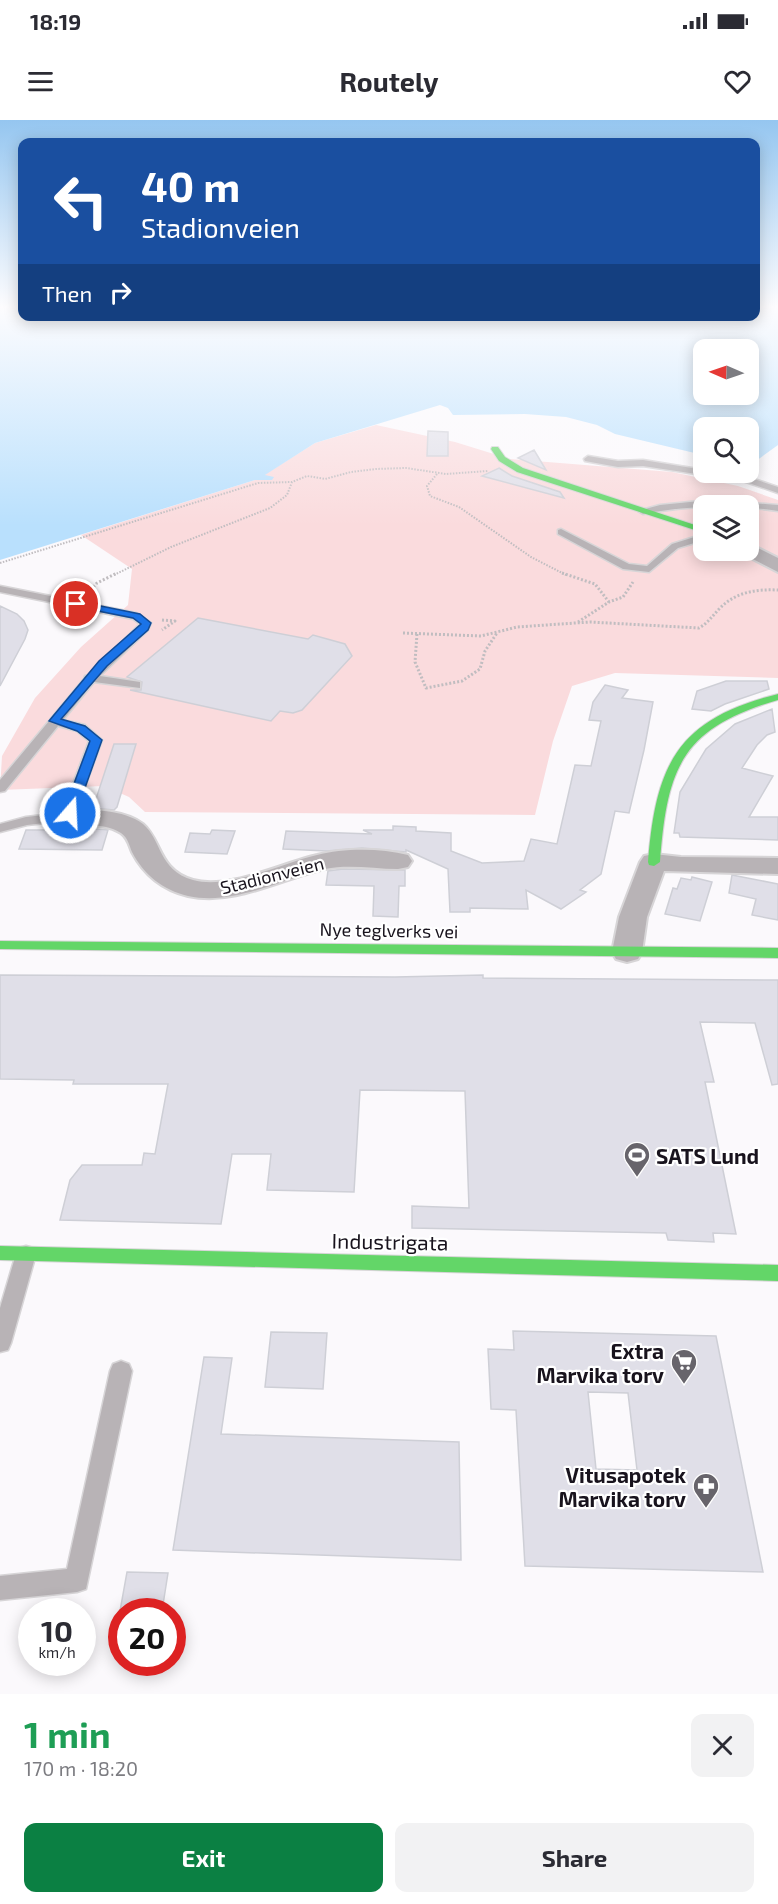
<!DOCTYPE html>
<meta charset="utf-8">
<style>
:root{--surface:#fff;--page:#f2f2f3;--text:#2b2b33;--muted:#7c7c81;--accent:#0b8043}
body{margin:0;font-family:"Exo 2",sans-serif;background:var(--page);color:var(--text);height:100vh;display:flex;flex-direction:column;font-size:22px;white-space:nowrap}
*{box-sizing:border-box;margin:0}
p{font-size:20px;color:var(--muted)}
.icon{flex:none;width:33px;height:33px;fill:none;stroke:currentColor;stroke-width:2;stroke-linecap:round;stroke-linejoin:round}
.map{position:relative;height:1574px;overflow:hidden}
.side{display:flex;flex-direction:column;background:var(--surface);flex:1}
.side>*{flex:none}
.banner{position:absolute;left:18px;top:18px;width:742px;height:183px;border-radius:12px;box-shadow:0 3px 15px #0003;background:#1a4fa0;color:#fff;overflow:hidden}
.needle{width:39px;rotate:272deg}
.buttons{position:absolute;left:693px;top:219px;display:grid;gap:12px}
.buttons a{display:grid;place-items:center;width:66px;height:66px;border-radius:12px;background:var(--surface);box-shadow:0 3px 15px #0003;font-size:30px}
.speed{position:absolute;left:18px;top:1478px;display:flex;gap:12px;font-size:30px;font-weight:700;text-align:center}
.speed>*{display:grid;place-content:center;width:78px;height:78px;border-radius:50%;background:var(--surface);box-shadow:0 3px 15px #0003;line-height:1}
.speed small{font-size:15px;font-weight:400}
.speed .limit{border:9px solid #d22;background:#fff;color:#111}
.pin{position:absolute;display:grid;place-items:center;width:51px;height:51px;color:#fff;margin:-26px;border:3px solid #fff;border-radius:50%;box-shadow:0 2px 6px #0007}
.me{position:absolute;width:66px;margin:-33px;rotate:19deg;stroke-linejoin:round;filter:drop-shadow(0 0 4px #0008)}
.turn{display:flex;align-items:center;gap:21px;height:126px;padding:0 24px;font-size:27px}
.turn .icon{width:78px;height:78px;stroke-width:2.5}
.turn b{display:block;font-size:42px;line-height:51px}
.then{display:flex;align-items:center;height:57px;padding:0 24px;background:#0003;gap:12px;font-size:22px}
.round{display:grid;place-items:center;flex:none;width:63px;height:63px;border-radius:12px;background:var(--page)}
.summary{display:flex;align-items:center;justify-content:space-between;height:102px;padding:0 24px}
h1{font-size:36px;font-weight:700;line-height:45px;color:#1e9e55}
.button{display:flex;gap:12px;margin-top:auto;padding:12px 24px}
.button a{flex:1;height:69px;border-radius:12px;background:var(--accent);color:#fff;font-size:24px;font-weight:700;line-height:69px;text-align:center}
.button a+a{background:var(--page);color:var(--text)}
.status{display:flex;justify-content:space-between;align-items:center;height:42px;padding:0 30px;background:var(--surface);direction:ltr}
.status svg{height:16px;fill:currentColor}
header{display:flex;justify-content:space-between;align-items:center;height:78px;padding:0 24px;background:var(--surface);font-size:27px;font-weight:700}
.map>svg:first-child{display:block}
</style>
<div class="status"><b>18:19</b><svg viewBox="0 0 49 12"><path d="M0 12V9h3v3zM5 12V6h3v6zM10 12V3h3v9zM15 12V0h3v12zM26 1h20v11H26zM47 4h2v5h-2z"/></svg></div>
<header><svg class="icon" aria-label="menu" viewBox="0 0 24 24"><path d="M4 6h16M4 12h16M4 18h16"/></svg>Routely<svg class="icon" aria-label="heart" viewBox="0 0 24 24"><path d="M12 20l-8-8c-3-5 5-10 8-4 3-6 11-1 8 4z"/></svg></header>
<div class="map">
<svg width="778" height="1574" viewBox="0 0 778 1574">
<rect width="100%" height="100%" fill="#fbf9fc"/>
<path fill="#fadbdd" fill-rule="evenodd" d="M376,305L455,322L510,339L672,352L738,366L778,380V558L615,553L572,566L553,621L535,695L145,692L129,677L104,666L0,670L2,636L35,578L81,527L128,485L132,449L81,415L255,360H272L264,355L315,323ZM704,386H748V430H704Z"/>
<path fill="#b9e0fd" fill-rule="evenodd" d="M0,186H22V196H756V186H778V325L749,346L748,308H704L703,335L615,314L597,305L566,297L525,294L453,295L448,288L440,285L315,323L265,355L274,357L272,360H255L0,440ZM704,230H748V274H704Z"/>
<path fill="#e0dfe8" stroke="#cecfd6" stroke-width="1.5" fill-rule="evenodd" d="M428,311L448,312V336H427Z
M534,330L546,350L518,338Z
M499,348L512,356L560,372L564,378L482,356Z
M0,486L17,494L24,501L28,510L25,519L0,566Z
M198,498L308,519L313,515L345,524L352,536L302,590L293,593L280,591L271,601L130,570H141L142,562L127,557Z
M726,561H767L769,569L725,584L711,591L692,589L697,571Z
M605,565L628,570L622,578L653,582L644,630L629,693L615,691L601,754L580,770L586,772L561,789L526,770L528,789L470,788V792H450L448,749L406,730V732L362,728L327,731L283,729L286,711L372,714L363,710H393V706L416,707V711L451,713V731L482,743L524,741L531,719L557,724L575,645L591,646L601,601L589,600L593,582Z
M772,589L775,612L767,615L757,625L742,648L773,656L749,697H778V720L680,717L679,713H674L680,672L706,629L735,604Z
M114,624H136L117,687L114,690L93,688Z
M86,708L108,710L102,730L19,729L26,710H86Z
M212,710L235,711L227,734L185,732L190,713L210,714Z
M343,749L405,750V766H399L398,797L373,796L374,766L326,765L328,751Z
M732,755L778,764V800L752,795L756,779L729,773Z
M692,757L712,762L700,801L665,794L673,768L677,769L681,758L691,760Z
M0,855L395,857L483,855V858L778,860V964L772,965L755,903L700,902L714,962H705L736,1114L713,1113L714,1122L668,1120L666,1113L412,1108V1086L469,1088L465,971L360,970L354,1072L267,1070L271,1034H232L221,1104L60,1100L70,1060L82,1045H142L144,1033L155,1034L168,964H73L74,960L0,959Z
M513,1211L716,1216L763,1452L525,1446L516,1290L491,1289L488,1229L514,1230ZM588,1272L628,1273L637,1350L596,1349Z
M271,1212L327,1213L323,1269L265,1267Z
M204,1237L232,1238L221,1314L459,1322L461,1440L173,1430Z
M127,1452L168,1453L162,1491H120Z"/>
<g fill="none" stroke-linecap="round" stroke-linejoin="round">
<g stroke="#d7d5d7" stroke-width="3">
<path id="lane" d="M588,336L618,341L643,340L704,350V352L745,356L778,367V373L743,361L643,346L618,347L585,341L584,339Z
M710,380L778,385V391C732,384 691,385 643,394L638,391L660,385Z
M561,409L629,444L647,446L672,424L704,414V420L678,428L649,452L623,449L558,414V410Z
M0,466L136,493L151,503L148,510L100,556L140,562V568L94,562L63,600L85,605L102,620L73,700L27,705L0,712V704L26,697L62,693L89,621L77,611L58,606L5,671L0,672V660L84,559L85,556L89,555L140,504L133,499L0,472Z
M26,1126L33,1128L36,1134L11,1223L8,1230L0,1232V1188L16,1134L19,1128Z
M121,1241L129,1244L132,1251L86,1469L77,1472L0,1480V1456L67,1449L110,1251L113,1244Z"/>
</g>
<g stroke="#d7d5d7" stroke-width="4">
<path id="street" d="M748,423L778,438V452L741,433L740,430H748Z
M68,689C92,690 123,689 143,704C162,720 158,750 193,760C229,770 282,743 317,735C344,728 380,728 408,735L412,741L408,747L398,749C374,749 349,744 325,749C280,759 235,786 188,776C163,770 144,755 132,732C129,725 128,718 121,713C102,701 79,708 59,703L55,697L59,691Z
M654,734L681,737L778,738V754L664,751L647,797L642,832L638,839L627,842L616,839L612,832L619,797L640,742L644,736Z"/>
</g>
<g stroke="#d7d5d7" stroke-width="2">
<path id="fast" d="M492,327H498L505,337L523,348L704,408V413L517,352L499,341L491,329Z
M778,574V580C682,608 667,647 660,742L654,746L649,745L648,742C656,643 678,599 778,574Z
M0,821L778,828V838L0,829Z
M0,1126L778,1145V1161L0,1140Z"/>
</g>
<path stroke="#c0bdc0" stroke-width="2" stroke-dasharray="1.5 1.5" stroke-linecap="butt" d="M437,354L427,366L430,376L459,387L531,437L566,455
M0,443L258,363L292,362L307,356L325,359L351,352L376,349L406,348L446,354L488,351
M114,455L171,427L270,388L287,375L292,362"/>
<path stroke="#c0bdc0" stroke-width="3" stroke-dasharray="2 2" stroke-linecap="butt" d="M562,453L595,464L609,482
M88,473L97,463L117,453
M162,500L175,501L162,510
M578,502L609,482L623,477L633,462
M403,513L481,516L517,507L590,502L699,508C708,503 713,495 720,488C736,472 756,469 778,470
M417,514L415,542L426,568L462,561L480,549L485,531L497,513"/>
<use href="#lane" fill="#b8b3b6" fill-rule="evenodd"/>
<use href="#street" fill="#b8b3b6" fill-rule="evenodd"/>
<use href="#fast" fill="#63d668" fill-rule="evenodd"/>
</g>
<linearGradient id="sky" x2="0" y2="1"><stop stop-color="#95c6f0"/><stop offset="0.46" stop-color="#fdfcfe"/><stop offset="1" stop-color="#fdfcfe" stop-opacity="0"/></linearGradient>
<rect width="778" height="406" fill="url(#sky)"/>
<path fill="#1a73e8" stroke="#114b97" stroke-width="1.5" d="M76,481L140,494L151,503L148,510L107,546L61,599L85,606L102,620L76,693L70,697L63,693L90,621L77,611L49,601L99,541L141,504L133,498L73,486L72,484Z"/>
<defs>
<g id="stadium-pin" transform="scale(1.35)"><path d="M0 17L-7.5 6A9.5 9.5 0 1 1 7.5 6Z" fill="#67646b" stroke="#fff"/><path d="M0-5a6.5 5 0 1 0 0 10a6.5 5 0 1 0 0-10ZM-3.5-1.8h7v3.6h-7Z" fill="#fff"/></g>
<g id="supermarket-pin" transform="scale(1.35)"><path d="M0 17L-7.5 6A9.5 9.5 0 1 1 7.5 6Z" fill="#67646b" stroke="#fff"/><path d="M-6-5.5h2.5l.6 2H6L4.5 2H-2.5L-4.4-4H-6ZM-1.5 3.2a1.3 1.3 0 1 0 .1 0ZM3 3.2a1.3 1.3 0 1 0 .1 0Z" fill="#fff"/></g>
<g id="pharmacy-pin" transform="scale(1.35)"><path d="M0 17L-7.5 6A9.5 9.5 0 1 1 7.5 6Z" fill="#67646b" stroke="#fff"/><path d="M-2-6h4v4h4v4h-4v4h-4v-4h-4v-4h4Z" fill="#fff"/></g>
</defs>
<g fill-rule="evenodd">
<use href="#stadium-pin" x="637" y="1035"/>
<use href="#supermarket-pin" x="684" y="1242"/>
<use href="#pharmacy-pin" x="706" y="1366"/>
</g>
<g text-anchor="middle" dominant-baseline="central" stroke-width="4.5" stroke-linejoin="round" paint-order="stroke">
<g font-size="18" fill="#18131d" stroke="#fff">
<text transform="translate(272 755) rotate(-14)">Stadionveien</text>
<text transform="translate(389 810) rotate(1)">Nye teglverks vei</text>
</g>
<g font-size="21" font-weight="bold" fill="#18131d" stroke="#fff" text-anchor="end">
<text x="656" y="1035" text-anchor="start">SATS Lund</text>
<text x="664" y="1230">Extra<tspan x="664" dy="24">Marvika torv</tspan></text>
<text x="686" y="1354">Vitusapotek<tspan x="686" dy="24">Marvika torv</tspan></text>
</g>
<g font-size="21" fill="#18131d" stroke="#fff">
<text transform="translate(390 1121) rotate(1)">Industrigata</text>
</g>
</g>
</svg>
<div class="buttons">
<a><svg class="needle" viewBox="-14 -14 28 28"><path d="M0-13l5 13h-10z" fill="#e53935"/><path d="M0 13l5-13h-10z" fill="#7c7c81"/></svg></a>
<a><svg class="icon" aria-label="search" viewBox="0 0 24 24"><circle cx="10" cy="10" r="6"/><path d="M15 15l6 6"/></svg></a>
<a><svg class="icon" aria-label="layers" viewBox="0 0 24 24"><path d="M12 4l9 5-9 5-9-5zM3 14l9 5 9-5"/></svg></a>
</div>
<div class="speed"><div>10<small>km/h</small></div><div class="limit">20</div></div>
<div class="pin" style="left:76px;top:484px;background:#d93025"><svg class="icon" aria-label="arrive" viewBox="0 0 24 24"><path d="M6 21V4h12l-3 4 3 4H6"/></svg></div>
<svg class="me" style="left:70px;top:693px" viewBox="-20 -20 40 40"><circle r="17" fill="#1a73e8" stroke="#fff" stroke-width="3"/><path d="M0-11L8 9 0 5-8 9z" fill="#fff"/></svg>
<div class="banner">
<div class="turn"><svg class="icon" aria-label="left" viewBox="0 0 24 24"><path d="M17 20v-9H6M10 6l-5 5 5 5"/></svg><div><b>40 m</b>Stadionveien</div></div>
<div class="then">Then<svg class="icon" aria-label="right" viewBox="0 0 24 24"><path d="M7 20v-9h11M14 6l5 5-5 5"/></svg></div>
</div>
</div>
<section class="side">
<div class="summary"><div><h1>1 min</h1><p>170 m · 18:20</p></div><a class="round"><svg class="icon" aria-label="close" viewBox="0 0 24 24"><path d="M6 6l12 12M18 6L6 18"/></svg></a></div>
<div class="button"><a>Exit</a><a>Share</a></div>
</section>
